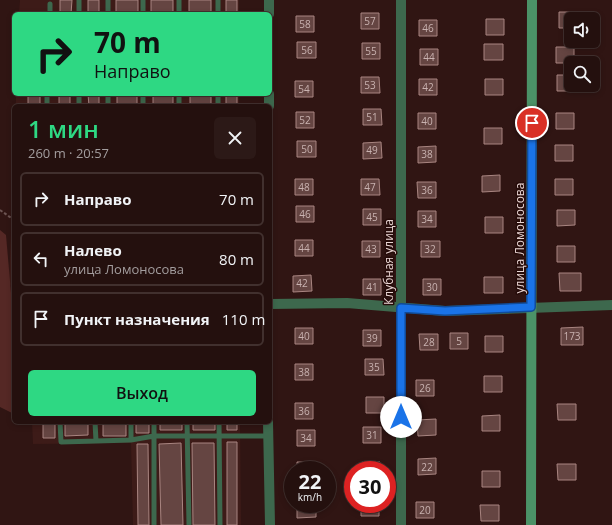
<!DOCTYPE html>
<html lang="ru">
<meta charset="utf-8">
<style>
:root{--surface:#24100e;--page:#2c1917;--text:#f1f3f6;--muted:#a39d9e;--line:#41302e;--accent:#2ed883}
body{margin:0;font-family:"Open Sans",sans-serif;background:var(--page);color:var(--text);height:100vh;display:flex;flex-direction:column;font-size:15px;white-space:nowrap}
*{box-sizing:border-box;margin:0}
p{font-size:13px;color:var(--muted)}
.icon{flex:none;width:22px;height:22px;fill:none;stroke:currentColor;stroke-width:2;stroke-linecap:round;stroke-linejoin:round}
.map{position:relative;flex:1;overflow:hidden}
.details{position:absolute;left:12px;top:104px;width:260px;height:320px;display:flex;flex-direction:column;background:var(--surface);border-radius:6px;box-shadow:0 2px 6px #0003,0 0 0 1px var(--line)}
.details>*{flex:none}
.guide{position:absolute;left:12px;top:12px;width:260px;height:84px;border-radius:6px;box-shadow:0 2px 6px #0003,0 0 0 1px var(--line);background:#2ed883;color:#111;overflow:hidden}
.fabs{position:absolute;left:564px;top:12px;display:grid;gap:8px}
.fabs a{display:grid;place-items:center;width:36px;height:36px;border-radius:6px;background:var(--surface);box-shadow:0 2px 6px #0003,0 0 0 1px var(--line);font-size:20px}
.speed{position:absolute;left:284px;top:461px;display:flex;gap:8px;font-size:20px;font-weight:700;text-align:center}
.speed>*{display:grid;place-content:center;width:52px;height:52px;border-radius:50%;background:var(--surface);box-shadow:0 2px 6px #0003,0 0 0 1px var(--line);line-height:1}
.speed small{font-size:10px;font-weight:400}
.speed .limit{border:6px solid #d22;background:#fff;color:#111}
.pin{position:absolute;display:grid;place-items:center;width:34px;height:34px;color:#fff;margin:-17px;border:2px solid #fff;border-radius:50%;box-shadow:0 1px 4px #0007}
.me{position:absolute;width:44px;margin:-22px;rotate:0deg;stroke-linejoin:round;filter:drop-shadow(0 0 3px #0008)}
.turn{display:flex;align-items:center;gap:14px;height:84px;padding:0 16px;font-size:18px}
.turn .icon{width:52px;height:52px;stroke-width:2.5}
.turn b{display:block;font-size:28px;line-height:34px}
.round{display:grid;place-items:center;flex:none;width:42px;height:42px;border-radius:6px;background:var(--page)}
.head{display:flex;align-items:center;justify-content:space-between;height:68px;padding:0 16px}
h1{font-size:24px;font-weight:600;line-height:30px;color:var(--accent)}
.button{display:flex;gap:8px;margin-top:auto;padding:8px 16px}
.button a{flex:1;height:46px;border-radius:6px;background:var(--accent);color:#111;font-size:16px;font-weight:600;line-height:46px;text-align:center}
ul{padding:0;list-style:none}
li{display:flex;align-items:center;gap:12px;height:54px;margin:0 8px 6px;padding:0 8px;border:2px solid var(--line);border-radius:6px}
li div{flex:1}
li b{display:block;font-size:15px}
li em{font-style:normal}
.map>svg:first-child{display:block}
</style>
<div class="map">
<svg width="612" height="525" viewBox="0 0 612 525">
<rect width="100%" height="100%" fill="#301513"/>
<path fill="#3d1b18" d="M20,0H239V14H19Z
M16,94H239V106H16Z
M14,154V290L9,283Z
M32,422H240L241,525H133L131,443L33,444Z"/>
<path fill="#552825" d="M0,230L6,235L14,327V407L12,413L0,407Z"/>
<path fill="#654542" stroke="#a98581" d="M60,0H72L71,14H60Z
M88,0H99V14H88Z
M116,0H138V14H116Z
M151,0H173V14H151Z
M189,0H211V14H189Z
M226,0H237V14H226Z
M559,12H577V19H571V28H559Z
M361,13H379V29H361Z
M296,16H314V32H296Z
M486,19H504V35H486Z
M419,20H437V36H419Z
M297,42H316V58H297Z
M362,43H380V59H362Z
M484,44H503V60H484Z
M556,47H574V63H556Z
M420,49H438V65H420Z
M557,75H571V85H575V91H557Z
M361,77H379L380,93H361Z
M419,79H437V95H419Z
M485,79H503V95H485Z
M295,81H313V97H295Z
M28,94H40V106H28Z
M59,94H70V106H59Z
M88,94H99V106H89Z
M117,94H137V106H117Z
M153,94H173V106H153Z
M190,94H211V106H190Z
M226,94H237V106H226Z
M363,109H381L382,125H363Z
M296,112H314V128H296Z
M418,113H436V129H418Z
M556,113H574V129H556Z
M484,128H502V144H484Z
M297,141H316V157H297Z
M381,142L382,158L363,159V143Z
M555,145H573V161H555Z
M436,146V162L418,163V147Z
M500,175V191L482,192V176Z
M295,179H313V195H295Z
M361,179H379L380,195H361Z
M555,179H573V195H555Z
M417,182H436V198H418Z
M296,206H314V222H296Z
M363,209H381V225H363Z
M557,210H575V225L557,226Z
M418,211H436V227H418Z
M485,217H503V233H485Z
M295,240H313V256H295Z
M362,241H380V257H362Z
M421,241H440V257H421Z
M557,246H575V262H557Z
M559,273H581V291H560Z
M311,275L312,291L293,292V276Z
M484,277H503V293H484Z
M363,279H381V295H363Z
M423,279H441V295H423Z
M583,327V345H561V328Z
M295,328H313V344H295Z
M363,330H381V346H363Z
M450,333H468V349H450Z
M419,334H438V350H420Z
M485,336H503V352H485Z
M365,359H383L384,375H365Z
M295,364H313V380H295Z
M484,376H502V392H484Z
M416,380H434V396H416Z
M366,397H384V413H366Z
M295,403H313V419H295Z
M557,404H576V420H558Z
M500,415V431H482V416Z
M436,419V435L418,436L417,420Z
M43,422H55V438H43Z
M65,422H88V435L65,436Z
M103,422H126V436H103Z
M136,422H149V433H136Z
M160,422H182V430H160Z
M193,422H215V430H193Z
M227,422H237V430H227Z
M363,427H381V443H363Z
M297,430H315V446H297Z
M227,442H237V525H227Z
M181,443L183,525H161L159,444Z
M192,443H214L215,525H193Z
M137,444H148L149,525H138Z
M436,458V474L418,475V459Z
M297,462H315V470H297Z
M362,462H380V470H362Z
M557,464H576V480H558Z
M482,471H500V487H482Z
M416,502H434V518H416Z
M297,504H316V517L297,518Z
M361,504H379V516H361Z
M480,505H499V521H481Z"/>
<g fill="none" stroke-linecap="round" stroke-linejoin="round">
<path stroke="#6c5452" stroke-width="2" stroke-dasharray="3 2" stroke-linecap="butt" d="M0,210L14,220"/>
<path stroke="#3d684d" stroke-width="5" d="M79,0V14
M108,0V14
M218,0V14
M50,14V4
M143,14V0
M179,14V0
M79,94V106
M143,94V106
M218,94V106
M47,106V94
M108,106V94
M179,106V94
M60,422L61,442L131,440L154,436H268
M95,422L96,441
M131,422V440
M154,422V525
M187,422L189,525
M219,422L220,525"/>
<path stroke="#3d684d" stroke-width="10" d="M269,14V0
M269,106V94
M270,304L347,303L445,311L612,305
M268,422L270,525
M401,525V0"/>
<path stroke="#4b9267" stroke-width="10" d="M531,525L532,0"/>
</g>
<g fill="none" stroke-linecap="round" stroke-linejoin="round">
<g stroke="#114b97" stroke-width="10">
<path id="route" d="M401,417V308L445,311L531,307L532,123"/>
</g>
<use href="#route" stroke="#1a73e8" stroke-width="7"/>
</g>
<g text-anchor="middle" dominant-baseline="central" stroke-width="3" stroke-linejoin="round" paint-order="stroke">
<g font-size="10" fill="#c9b2b0">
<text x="370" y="21">57</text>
<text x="305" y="24">58</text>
<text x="428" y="28">46</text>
<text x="307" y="50">56</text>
<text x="371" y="51">55</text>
<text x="429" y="57">44</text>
<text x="370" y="85">53</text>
<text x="428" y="87">42</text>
<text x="304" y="89">54</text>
<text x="372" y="117">51</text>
<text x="305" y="120">52</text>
<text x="427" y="121">40</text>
<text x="307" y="149">50</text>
<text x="372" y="150">49</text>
<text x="427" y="154">38</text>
<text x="304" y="187">48</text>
<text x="370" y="187">47</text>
<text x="427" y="190">36</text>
<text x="305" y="214">46</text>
<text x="372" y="217">45</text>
<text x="427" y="219">34</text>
<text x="304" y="248">44</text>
<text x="371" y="249">43</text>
<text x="430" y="249">32</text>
<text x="302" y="283">42</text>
<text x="372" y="287">41</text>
<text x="432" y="287">30</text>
<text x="304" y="336">40</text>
<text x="572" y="336">173</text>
<text x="372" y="338">39</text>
<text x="459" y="341">5</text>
<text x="429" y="342">28</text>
<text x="374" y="367">35</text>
<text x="304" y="372">38</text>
<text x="425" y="388">26</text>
<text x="304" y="411">36</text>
<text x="372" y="435">31</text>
<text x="306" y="438">34</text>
<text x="427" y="467">22</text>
<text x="425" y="510">20</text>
</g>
<g font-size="12" fill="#ead6d4" stroke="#260c0a">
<text transform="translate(519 238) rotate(-90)">улица Ломоносова</text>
<text transform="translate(388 262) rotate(-90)">Клубная улица</text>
</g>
</g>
</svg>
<div class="fabs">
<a><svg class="icon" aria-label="sound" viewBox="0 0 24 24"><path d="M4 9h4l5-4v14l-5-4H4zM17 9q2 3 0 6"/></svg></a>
<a><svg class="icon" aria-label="search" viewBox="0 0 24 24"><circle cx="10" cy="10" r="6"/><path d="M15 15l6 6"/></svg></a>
</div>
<div class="speed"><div>22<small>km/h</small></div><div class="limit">30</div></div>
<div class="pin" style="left:532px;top:123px;background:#d93025"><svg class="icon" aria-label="arrive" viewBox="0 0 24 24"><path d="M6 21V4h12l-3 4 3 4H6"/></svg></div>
<svg class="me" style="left:401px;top:417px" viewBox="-20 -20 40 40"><circle r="19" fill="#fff"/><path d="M0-13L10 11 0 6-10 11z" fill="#1a73e8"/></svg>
<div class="guide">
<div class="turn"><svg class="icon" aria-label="right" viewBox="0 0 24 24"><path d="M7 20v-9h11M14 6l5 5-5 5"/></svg><div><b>70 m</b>Направо</div></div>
</div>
<section class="details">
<div class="head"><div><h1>1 мин</h1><p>260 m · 20:57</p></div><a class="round"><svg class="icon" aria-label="close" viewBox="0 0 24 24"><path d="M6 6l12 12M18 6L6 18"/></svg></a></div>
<ul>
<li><svg class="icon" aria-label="right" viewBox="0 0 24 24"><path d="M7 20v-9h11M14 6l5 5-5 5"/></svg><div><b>Направо</b></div><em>70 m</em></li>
<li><svg class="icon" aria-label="left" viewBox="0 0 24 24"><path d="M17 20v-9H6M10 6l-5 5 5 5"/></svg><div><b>Налево</b><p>улица Ломоносова</p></div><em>80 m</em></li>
<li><svg class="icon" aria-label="arrive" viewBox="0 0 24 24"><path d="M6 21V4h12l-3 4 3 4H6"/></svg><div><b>Пункт назначения</b></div><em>110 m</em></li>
</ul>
<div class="button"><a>Выход</a></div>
</section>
</div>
